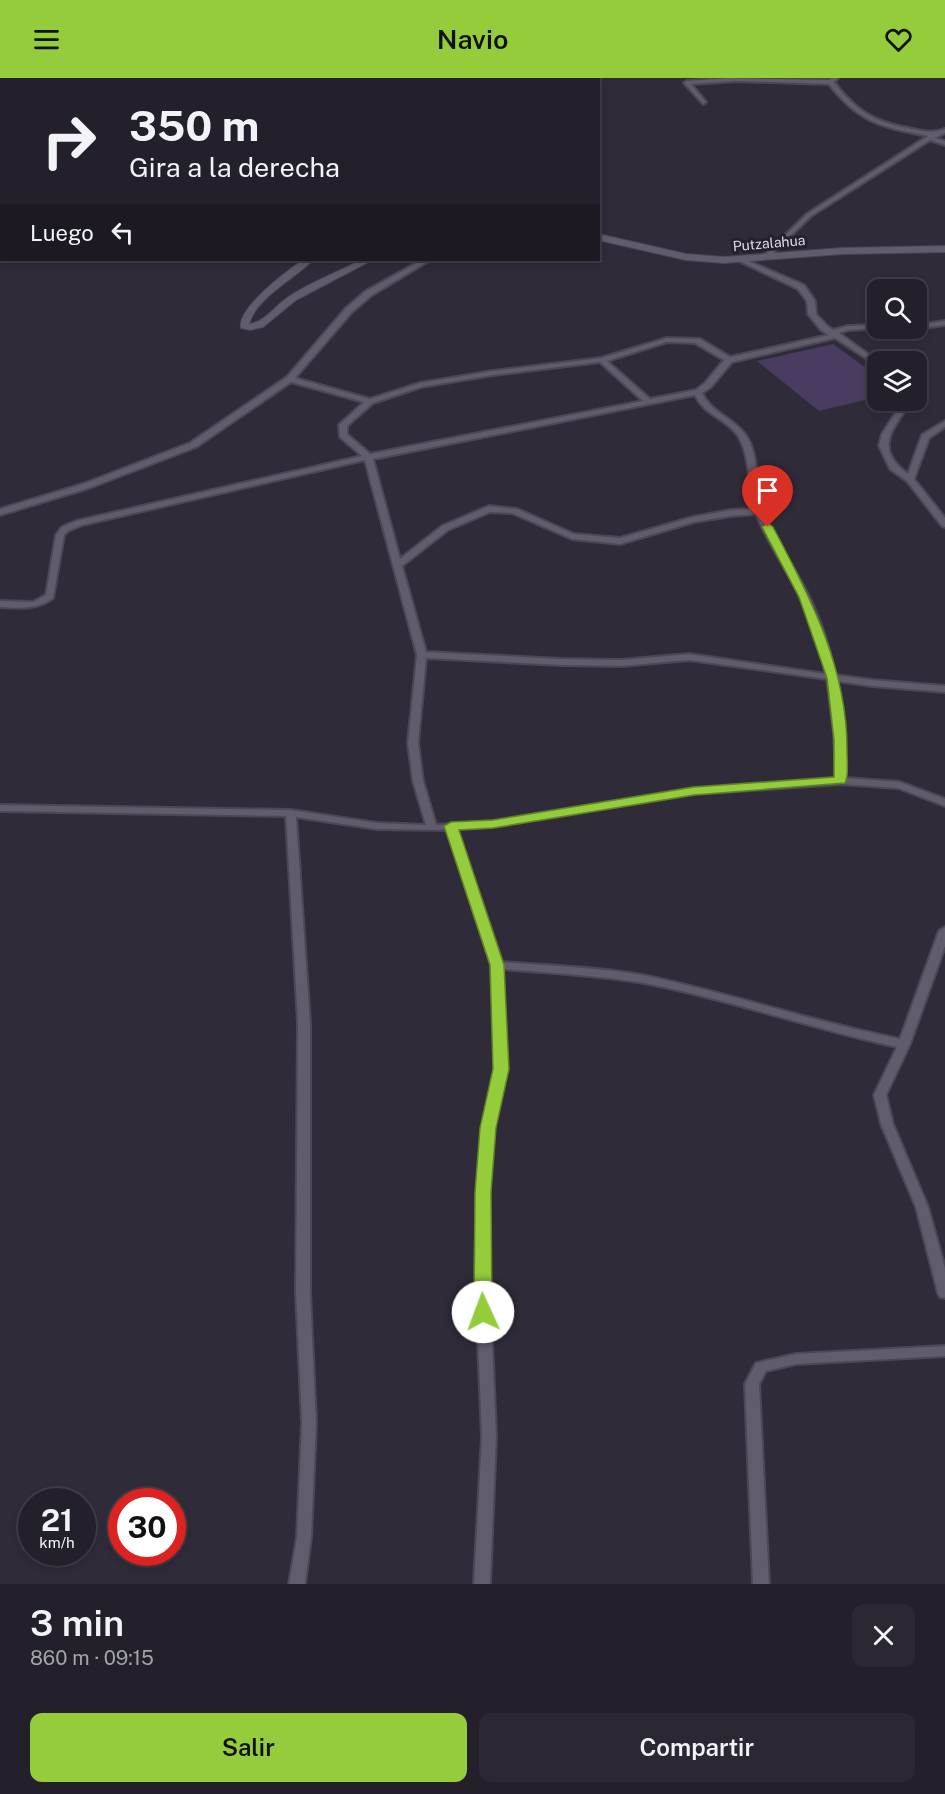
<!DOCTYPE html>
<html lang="es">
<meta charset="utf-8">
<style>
:root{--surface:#24202b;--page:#2c2833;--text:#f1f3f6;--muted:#a3a3a9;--line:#413e47;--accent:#95cc3b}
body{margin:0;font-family:"Public Sans",sans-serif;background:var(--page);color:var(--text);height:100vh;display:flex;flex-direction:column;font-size:22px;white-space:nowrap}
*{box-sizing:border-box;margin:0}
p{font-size:20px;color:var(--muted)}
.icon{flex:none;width:33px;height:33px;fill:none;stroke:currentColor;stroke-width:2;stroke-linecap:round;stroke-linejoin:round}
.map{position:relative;height:1506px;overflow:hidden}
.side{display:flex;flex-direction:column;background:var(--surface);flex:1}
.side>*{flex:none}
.guide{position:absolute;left:0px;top:0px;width:600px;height:183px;box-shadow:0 3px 9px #0003,0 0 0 2px var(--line);background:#24202b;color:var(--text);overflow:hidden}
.buttons{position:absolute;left:867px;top:201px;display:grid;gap:12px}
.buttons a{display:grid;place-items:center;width:60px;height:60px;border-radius:12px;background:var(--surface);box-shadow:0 3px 9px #0003,0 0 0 2px var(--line);font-size:30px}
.speed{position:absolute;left:18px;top:1410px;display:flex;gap:12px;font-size:30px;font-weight:700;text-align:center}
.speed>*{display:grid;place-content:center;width:78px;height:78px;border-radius:50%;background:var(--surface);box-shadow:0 3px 9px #0003,0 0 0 2px var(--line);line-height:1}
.speed small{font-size:15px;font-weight:400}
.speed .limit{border:9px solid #d22;background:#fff;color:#111}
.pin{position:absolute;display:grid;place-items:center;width:51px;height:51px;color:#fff;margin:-62px -26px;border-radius:50% 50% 50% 0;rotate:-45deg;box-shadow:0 0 6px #0007}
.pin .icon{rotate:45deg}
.me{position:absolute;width:66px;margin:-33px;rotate:358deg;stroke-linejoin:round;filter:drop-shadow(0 0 4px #0008)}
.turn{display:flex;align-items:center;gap:21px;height:126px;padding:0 30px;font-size:27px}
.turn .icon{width:78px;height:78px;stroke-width:2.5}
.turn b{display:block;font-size:42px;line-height:51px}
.then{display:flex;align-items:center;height:57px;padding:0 30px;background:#0003;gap:12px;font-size:22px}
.round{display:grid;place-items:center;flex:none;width:63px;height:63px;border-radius:12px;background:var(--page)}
.overview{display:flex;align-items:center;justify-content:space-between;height:102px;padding:0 30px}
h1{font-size:36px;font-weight:600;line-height:45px}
.primary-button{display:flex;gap:12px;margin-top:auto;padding:12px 30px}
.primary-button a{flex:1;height:69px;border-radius:12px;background:var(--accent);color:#111;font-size:24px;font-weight:600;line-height:69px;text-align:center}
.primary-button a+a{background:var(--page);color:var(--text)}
header{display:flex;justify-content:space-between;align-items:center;height:78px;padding:0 30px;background:var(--accent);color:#111;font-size:27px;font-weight:600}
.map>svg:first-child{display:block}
</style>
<header><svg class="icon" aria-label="menu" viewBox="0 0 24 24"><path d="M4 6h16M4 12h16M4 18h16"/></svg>Navio<svg class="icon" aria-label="heart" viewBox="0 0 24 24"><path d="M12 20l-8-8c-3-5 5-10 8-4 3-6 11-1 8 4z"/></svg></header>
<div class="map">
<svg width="945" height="1506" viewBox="0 0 945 1506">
<rect width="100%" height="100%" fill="#302b39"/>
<path fill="#4a3c60" d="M833,266L877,298V319L819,333L757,283Z"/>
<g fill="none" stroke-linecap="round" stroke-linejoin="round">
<g stroke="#4b4753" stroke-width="4">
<path id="minor" d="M591,0H597L589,2Z
M727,0L829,2L832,0H838L834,4C855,32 874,44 908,50C923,53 931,56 945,51V55L935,60L945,63V67L930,62L811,138L769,179H765V177L807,136L928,58C882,49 859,45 829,6L737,3L691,6L706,24L703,26L684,5L687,3Z
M0,107H2V111H0Z
M741,180L804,207L815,223L816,236L827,248L833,252L848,248L878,247V250H881L849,252L839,255L879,284H878V288L835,260L732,284L711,309L702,315C712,336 735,340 747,359C760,381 755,411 764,435C773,460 790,483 803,507C818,535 829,566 835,597L872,602L945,608V614L872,608L837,603L844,654L846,700L900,704L945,721V728L898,710L841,706L694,716L493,749L457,751L502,884C550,888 599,889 647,898C732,916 815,944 900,961L939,853L945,849V868L910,966L886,1017L893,1046L928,1129L945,1190V1220L940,1219L938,1215L916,1129L881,1046L874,1017L897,969C812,951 729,921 644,905C597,897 550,895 503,891L507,991L494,1050L489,1114V1192L496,1358L490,1506H474L482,1358L475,1192L477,1114L482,1050L495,991L491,887L447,752L377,751L296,739L310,945V1214L316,1345L311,1459L305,1506H289L297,1459L302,1345L296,1214L298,945L286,738L0,733V727L291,732L377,745L426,747L413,703L408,665L417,577L365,382L82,447L68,453L64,457L53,520C38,532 19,530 0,529V523L33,524L46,517L56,457L62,449L76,443L362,378L340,359L339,347L364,324L291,304L196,369L89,410L0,437V431L83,406L190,365L287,299L346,230L366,213L422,182H430L372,217L352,234L295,300L370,321L420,305L493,293L601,280L667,260L700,261L730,279L829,257L821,252L808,236L807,223L798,211L739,183L737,182ZM667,264L695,265L724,282L705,305L696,312L650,321L607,283ZM600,284L643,323L370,376L347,356V348L373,325L421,309L493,297ZM695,317C704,337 727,341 738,358C751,379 748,408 754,431L731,432L693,439L620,460L574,456L517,431L489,428L442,448L400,481L373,381ZM490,434L512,435L572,461L620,466L694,444L731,438L756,436C767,464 785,488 798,515C811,540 820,568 826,596L689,576L621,582L561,581L426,574L402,488L448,452ZM426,580L561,587L621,588L689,582L827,601L834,654L836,700L694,710L493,743L436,747L423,703L418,665Z
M945,243V247L916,251L913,250H916V247Z
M904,322H912C894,350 872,370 908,396L922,357L945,343V349L929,360L914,401L945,440V449L942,448L907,403L890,391L879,368L882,356Z
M945,1268V1278L796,1286L766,1293L759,1306L769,1506H753L745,1306L756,1285L796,1276Z"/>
</g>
<g stroke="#4b4753" stroke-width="2">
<path id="tertiary" d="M0,50H2V54H0Z
M598,156L686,176L724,179L842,170L945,168V174L842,176L724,185L686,182L598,162Z
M303,182H313C294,201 256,220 249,246C264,245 275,228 287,220C310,204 337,195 361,182H372L296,222L263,249L250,252L241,250C237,230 287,193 303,182Z"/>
</g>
<use href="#minor" fill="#615b6b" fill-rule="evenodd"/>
<use href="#tertiary" fill="#615b6b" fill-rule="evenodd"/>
</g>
<path fill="#95cc3b" stroke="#618526" stroke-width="1.5" d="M768,445L773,449C811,520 848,592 847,674C847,684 849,697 845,705L694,717L493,750L459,752L504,887L509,991L496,1050L491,1114L492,1234L489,1239H477L474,1234L475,1114L480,1050L493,991L490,887L444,748L451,744L493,742L694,709L834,699V662L827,600L799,519L762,449Z"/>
<g text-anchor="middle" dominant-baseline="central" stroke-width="6" stroke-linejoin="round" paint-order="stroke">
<g font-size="14" fill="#dedbe5" stroke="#26212f">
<text transform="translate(769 165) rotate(-5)">Putzalahua</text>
</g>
</g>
</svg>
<div class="buttons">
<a><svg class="icon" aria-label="search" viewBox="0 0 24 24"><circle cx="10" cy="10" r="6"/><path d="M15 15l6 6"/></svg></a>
<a><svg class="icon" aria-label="layers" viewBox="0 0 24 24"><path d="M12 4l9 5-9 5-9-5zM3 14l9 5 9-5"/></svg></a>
</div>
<div class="speed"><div>21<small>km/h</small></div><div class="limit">30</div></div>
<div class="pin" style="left:768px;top:449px;background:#d93025"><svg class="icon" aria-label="arrive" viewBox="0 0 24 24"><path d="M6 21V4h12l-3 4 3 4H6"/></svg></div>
<svg class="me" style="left:483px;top:1234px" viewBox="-20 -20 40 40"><circle r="19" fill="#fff"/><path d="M0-13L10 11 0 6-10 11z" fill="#95cc3b"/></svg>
<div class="guide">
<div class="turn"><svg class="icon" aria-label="right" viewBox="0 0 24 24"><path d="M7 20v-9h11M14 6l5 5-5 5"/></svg><div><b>350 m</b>Gira a la derecha</div></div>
<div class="then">Luego<svg class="icon" aria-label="left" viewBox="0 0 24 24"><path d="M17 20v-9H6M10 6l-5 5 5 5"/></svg></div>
</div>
</div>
<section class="side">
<div class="overview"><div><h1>3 min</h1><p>860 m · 09:15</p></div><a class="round"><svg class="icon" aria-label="close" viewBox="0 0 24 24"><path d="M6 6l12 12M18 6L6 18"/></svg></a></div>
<div class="primary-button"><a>Salir</a><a>Compartir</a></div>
</section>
